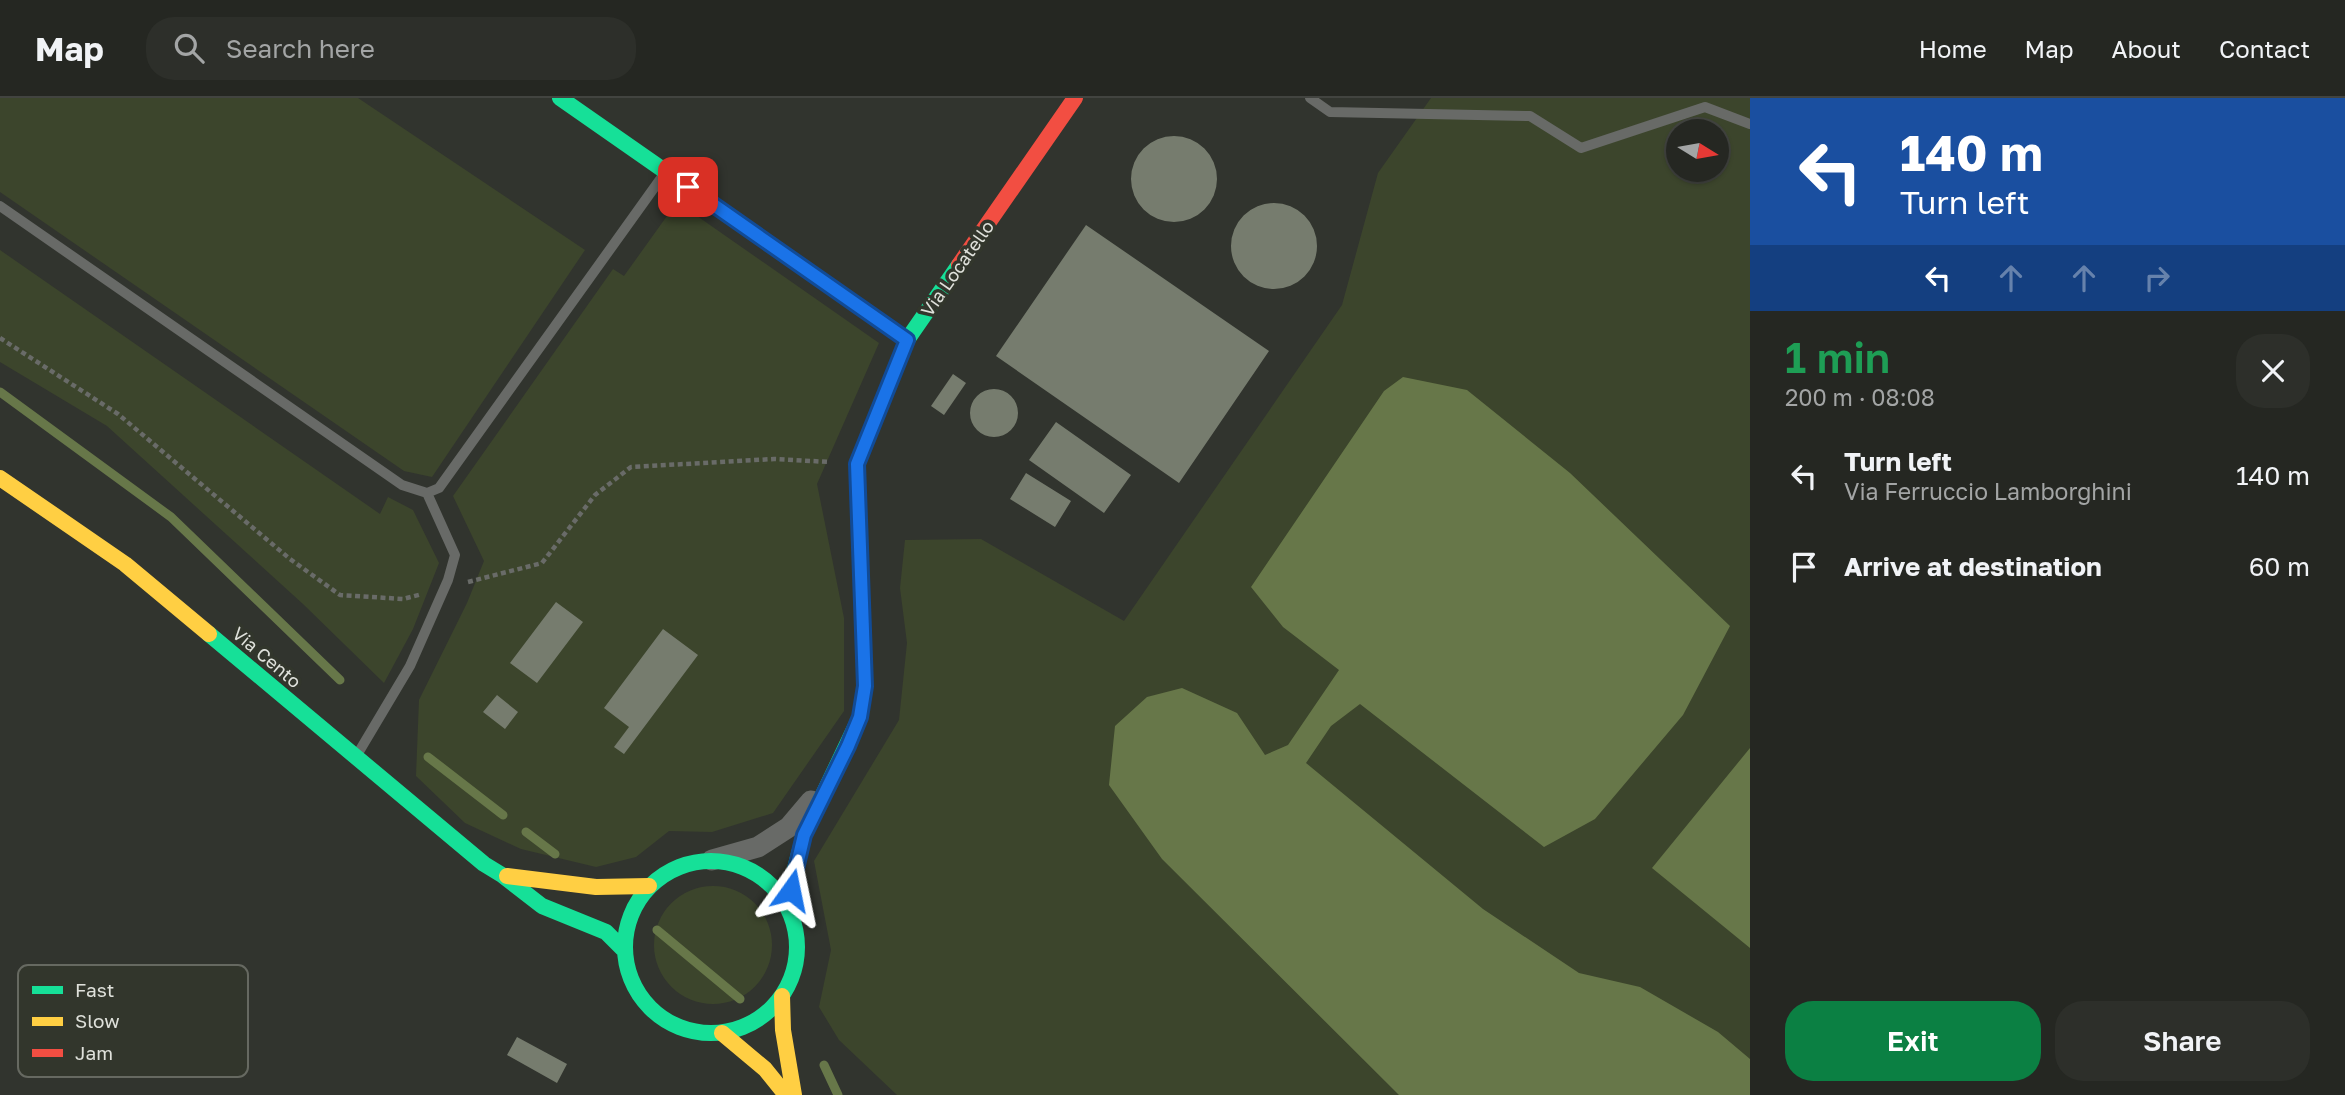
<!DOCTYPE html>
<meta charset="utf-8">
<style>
:root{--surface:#252722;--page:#2d2f2a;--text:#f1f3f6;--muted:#a3a5a5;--line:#424440;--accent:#0b8043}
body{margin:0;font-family:"Golos Text",sans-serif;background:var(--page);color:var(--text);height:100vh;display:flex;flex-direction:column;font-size:26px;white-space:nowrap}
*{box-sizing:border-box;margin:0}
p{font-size:23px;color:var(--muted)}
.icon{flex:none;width:38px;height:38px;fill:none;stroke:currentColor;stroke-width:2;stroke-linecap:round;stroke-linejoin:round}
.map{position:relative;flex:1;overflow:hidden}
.details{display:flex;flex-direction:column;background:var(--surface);width:595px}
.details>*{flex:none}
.hud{background:#1a4fa0;color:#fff;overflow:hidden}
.needle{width:46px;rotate:101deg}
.fabs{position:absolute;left:1666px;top:21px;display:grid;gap:14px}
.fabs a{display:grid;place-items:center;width:63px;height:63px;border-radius:50%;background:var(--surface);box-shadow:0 2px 5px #0004,0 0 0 2px var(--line);font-size:35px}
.pin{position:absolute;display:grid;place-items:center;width:60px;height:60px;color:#fff;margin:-30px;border-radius:14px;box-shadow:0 4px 10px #0006}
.me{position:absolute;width:77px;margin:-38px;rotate:12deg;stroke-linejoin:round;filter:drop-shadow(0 0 5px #0008)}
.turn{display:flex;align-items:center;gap:24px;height:147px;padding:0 35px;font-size:32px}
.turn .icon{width:91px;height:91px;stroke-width:2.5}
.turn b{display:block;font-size:49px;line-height:60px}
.lanes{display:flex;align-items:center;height:66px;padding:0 35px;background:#0003;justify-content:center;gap:35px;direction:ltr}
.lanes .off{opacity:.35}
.round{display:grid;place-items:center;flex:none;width:74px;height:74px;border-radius:28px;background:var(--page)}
.overview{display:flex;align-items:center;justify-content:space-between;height:119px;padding:0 35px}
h1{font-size:42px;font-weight:600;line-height:52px;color:#1e9e55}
.action{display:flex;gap:14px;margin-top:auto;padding:14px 35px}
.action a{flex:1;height:80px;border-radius:28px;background:var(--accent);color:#fff;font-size:28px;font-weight:600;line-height:80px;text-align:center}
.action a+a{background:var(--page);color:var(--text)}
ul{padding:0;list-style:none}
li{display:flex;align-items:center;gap:21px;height:91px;padding:0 35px}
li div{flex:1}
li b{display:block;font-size:26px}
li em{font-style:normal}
header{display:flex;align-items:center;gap:42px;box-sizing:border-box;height:98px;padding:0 35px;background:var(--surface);border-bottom:2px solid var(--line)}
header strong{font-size:33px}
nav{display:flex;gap:38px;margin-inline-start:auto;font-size:24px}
.search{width:490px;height:63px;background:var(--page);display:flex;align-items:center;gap:18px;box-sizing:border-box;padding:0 24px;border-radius:28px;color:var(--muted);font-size:26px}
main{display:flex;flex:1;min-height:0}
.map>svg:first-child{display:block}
</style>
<header>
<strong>Map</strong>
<div class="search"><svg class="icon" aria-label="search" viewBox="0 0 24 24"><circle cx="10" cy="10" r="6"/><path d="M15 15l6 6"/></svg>Search here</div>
<nav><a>Home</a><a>Map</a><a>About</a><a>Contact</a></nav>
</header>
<main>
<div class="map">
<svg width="1750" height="997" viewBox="0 0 1750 997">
<rect width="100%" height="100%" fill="#31342e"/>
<path fill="#3c452c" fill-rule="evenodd" d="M0,0H358L585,152L432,379L404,373L0,94Z
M1431,0H1750V997H897L839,942L819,909L831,852L814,763L899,622L907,545L900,490L905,442L981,441L1124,523L1342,207L1378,75ZM1678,33H1717V72H1678Z
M677,104L879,245L817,386L844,520V613L773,715L712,734L669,733L636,759L596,769L521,751L465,725L416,678L419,602L467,505L484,463L453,398L613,171L624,178Z
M0,152L380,416L388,399L413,412L439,465L413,531L384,585L303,506L107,328L0,264Z
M654 847a59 59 0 1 1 118 0a59 59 0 1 1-118 0Z"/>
<path fill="#677749" d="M1403,279L1467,292L1570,375L1730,528L1683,617L1595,721L1544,749L1360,606L1331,628L1306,665L1483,811L1579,875L1640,889L1718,934L1750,961V997H1399L1162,761L1109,687L1115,628L1147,599L1182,590L1237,615L1265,657L1288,647L1339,572L1283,529L1251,489L1384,293Z
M1750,650V850L1652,770Z"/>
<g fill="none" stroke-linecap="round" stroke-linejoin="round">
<path stroke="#677749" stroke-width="9" d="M0,294L171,419L340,582
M428,659L503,717
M526,734L555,756
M657,832L740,901
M824,967L838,997"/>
</g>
<path fill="#767c6e" d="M1131 81a43 43 0 1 1 86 0a43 43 0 1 1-86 0Z
M1231 148a43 43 0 1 1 86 0a43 43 0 1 1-86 0Z
M1086,127L1269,253L1179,385L996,258Z
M953,276L966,285L944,317L931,308Z
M970 315a24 24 0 1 1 48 0a24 24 0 1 1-48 0Z
M1056,324L1131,377L1104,415L1029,362Z
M1026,375L1071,403L1055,429L1010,401Z
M556,504L583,524L537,585L510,565Z
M663,531L698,557L624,656L614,649L629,629L604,610Z
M497,597L518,614L505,631L483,614Z
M517,939L567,966L557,985L507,957Z"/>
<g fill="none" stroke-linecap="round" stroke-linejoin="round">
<path stroke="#696b68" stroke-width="4.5" stroke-dasharray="5 3.5" stroke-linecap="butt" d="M0,240L118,316L290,461L340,497L403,501L422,496
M468,484L542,465L595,397L631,369L774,361L830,364"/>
<path stroke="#686a67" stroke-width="10" d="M1310,0L1330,14L1530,18L1581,50L1705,9L1750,26
M0,108L402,387L427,395L439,390L664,76
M357,657L410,568L448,482L455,457L427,395"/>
<path stroke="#686a67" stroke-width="21" d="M712,762L758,749L789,729L811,703"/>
<path stroke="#16e098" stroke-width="16" d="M560,0L907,242
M209,536L484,766L502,777L542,808L606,834L624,852
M625 849a86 86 0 1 1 172 0a86 86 0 1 1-172 0Z
M788,809L794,774L804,737L860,619L865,588L857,366L907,242L959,167"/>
<path stroke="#ffcf43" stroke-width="16" d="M0,380L125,466L209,536
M507,778L596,789L649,788
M782,898L783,932L794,997
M722,935L765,971L786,997"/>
<path stroke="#f24e42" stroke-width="16" d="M959,167L1075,0"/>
</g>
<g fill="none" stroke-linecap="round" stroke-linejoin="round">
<g stroke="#114b97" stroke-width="18">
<path id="route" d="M688,89L907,242L857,366L865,588L860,619L848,648L804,737L791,792"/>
</g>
<use href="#route" stroke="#1a73e8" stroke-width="12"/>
</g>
<g text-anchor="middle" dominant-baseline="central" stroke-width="7" stroke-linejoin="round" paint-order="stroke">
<g font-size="18" fill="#dfe1db" stroke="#32362c">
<text transform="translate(957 170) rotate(-55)">Via Locatello</text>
<text transform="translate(267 559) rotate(40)">Via Cento</text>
</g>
</g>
<rect x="18" y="867" width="230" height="112" rx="10" fill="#32362c" stroke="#666961" stroke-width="2"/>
<rect x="32" y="888" width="31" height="8" fill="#16e098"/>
<rect x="32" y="919" width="31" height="9" fill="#ffcf43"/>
<rect x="32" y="951" width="31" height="8" fill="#f24e42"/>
<g font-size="19" fill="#dfe1db">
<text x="75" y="899">Fast</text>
<text x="75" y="930">Slow</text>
<text x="75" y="962">Jam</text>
</g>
</svg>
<div class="fabs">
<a><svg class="needle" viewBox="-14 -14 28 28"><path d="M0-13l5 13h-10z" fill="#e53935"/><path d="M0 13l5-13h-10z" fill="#a3a5a5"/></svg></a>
</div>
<div class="pin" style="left:688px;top:89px;background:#d93025"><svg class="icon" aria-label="arrive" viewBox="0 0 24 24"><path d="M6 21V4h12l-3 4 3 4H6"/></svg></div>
<svg class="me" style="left:791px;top:792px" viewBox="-20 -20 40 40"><path d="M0-17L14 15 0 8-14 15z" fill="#1a73e8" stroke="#fff" stroke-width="4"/></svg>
</div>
<section class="details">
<div class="hud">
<div class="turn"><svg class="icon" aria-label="left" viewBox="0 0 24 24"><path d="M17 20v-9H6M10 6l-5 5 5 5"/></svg><div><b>140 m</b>Turn left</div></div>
<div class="lanes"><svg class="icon" aria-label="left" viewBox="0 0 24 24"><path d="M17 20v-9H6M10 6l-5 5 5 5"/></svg><svg class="icon off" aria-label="ahead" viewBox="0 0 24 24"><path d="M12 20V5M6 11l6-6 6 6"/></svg><svg class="icon off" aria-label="ahead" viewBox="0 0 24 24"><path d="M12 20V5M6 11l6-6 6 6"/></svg><svg class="icon off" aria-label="right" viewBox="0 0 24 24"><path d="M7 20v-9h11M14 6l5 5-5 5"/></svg></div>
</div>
<div class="overview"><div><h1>1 min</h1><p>200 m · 08:08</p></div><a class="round"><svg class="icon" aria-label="close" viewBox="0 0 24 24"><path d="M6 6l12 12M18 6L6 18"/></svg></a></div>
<ul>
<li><svg class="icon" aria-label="left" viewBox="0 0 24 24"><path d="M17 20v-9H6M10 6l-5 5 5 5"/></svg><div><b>Turn left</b><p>Via Ferruccio Lamborghini</p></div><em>140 m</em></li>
<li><svg class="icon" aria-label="arrive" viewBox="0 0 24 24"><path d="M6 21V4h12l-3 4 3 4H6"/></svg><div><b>Arrive at destination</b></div><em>60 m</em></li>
</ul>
<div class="action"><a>Exit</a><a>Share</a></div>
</section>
</main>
